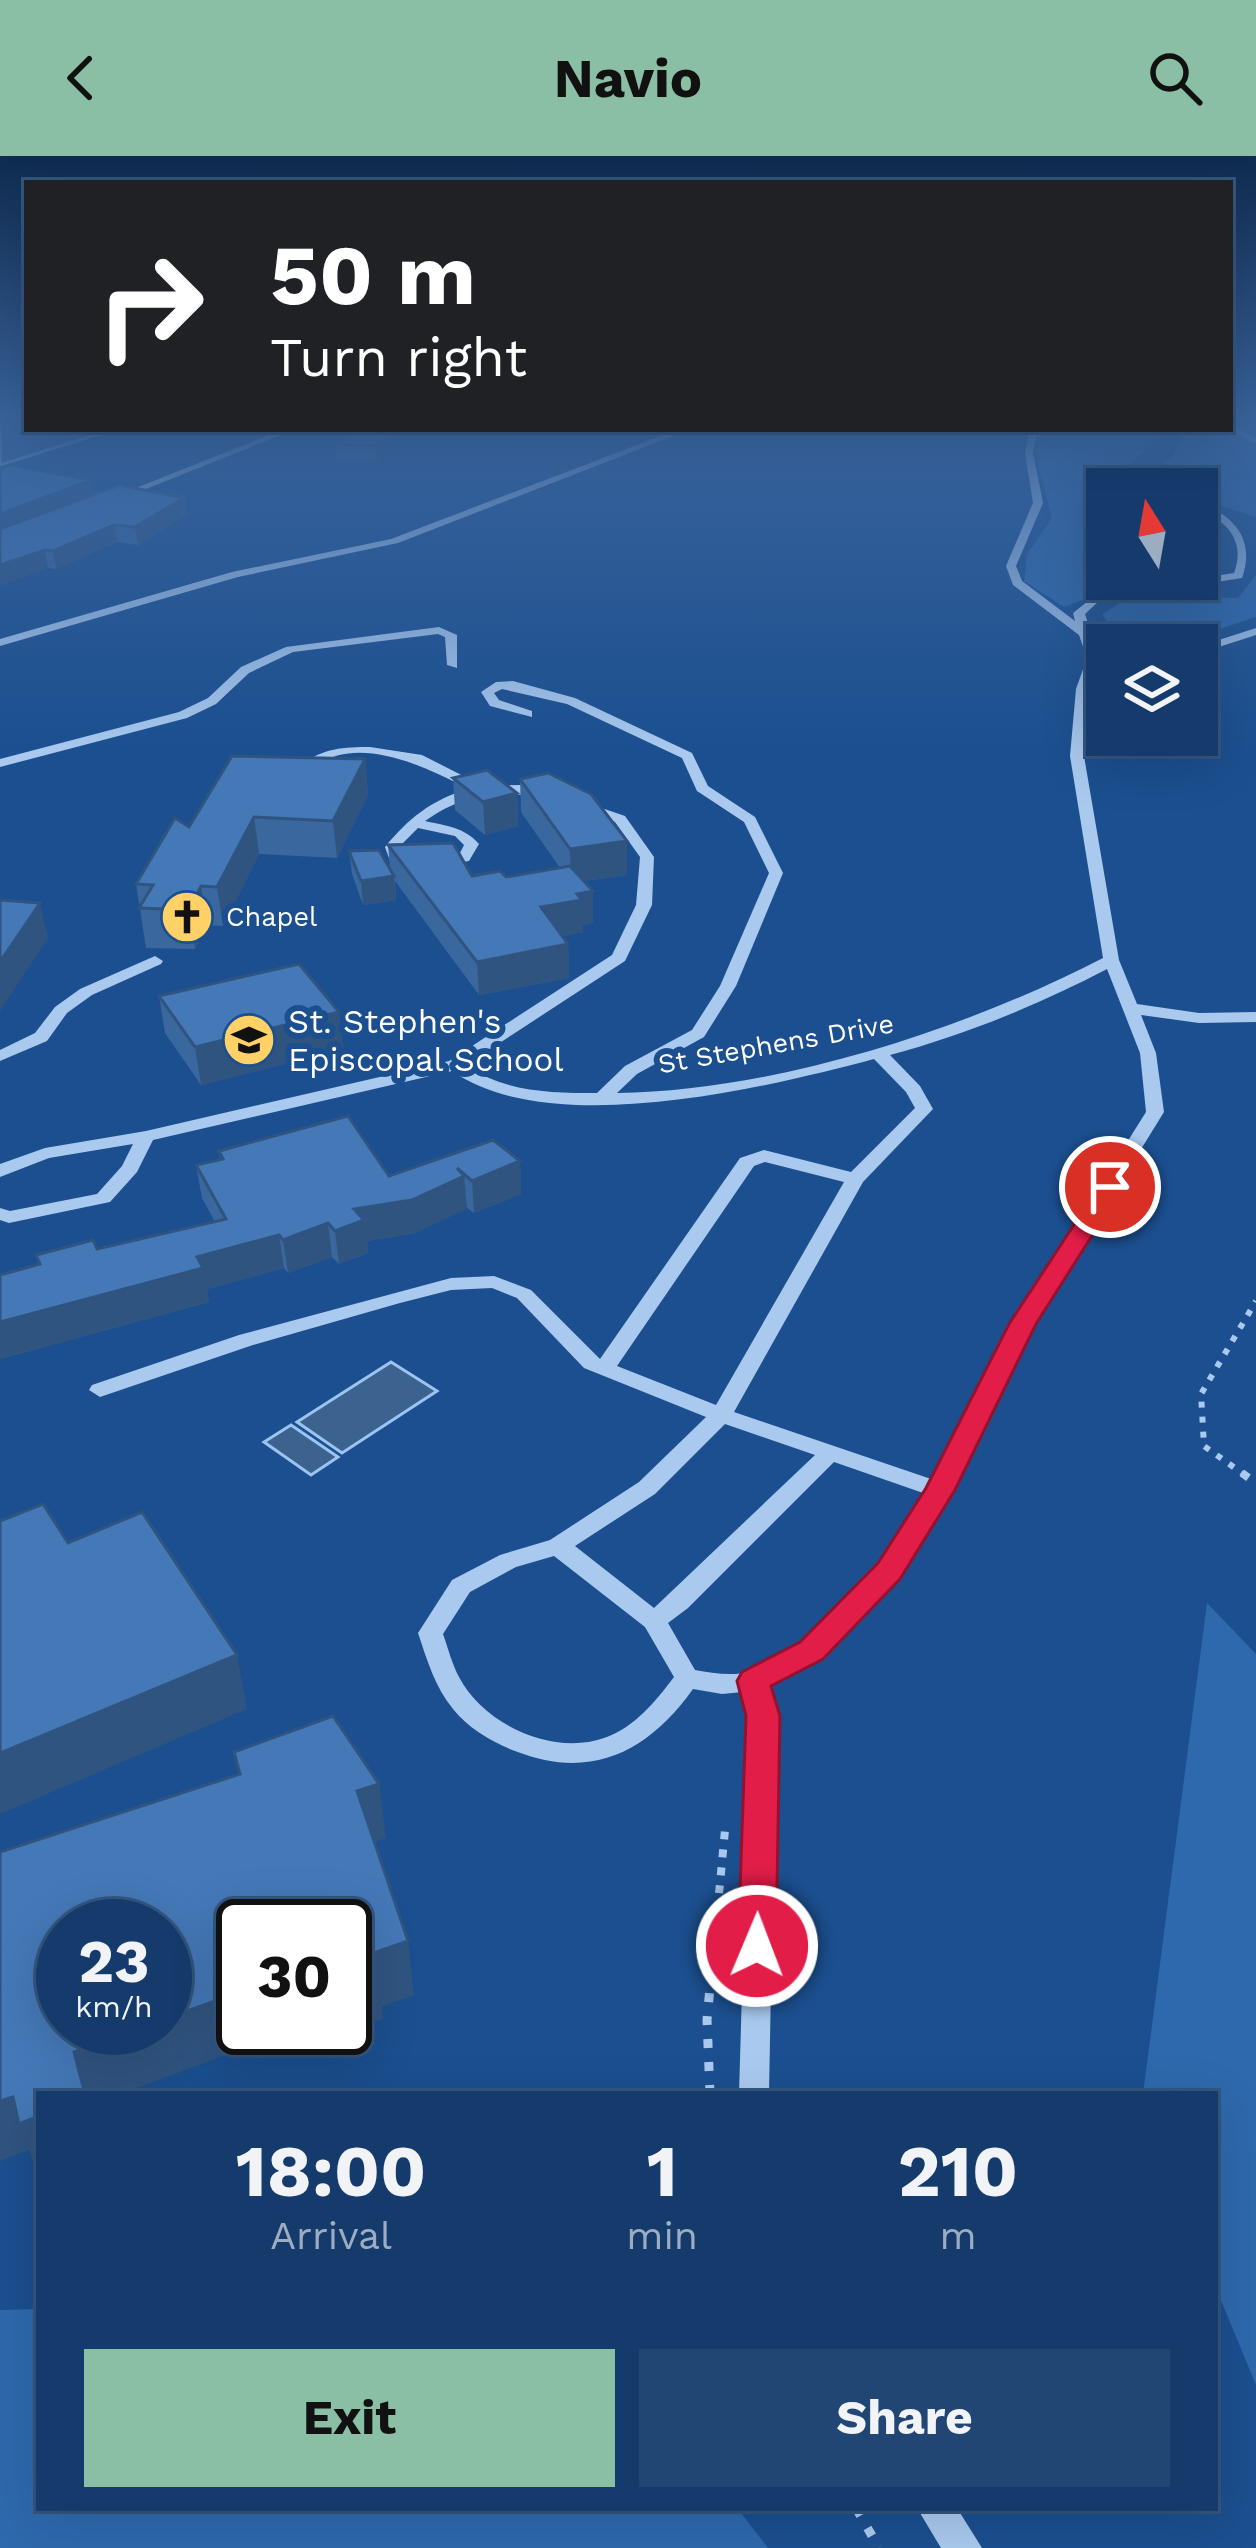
<!DOCTYPE html>
<style>
:root{--surface:#143b6b;--page:#214673;--text:#f1f3f6;--muted:#9dadc1;--line:#33557e;--accent:#8abfa5}
body{margin:0;font-family:"Work Sans",sans-serif;background:var(--page);color:var(--text);height:100vh;display:flex;flex-direction:column;font-size:45px;white-space:nowrap}
*{box-sizing:border-box;margin:0}
p{font-size:39px;color:var(--muted)}
.icon{flex:none;width:66px;height:66px;fill:none;stroke:currentColor;stroke-width:2;stroke-linecap:round;stroke-linejoin:round}
.map{position:relative;flex:1;overflow:hidden}
.panel{position:absolute;left:36px;top:1935px;width:1182px;height:420px;display:flex;flex-direction:column;background:var(--surface);border-radius:0px;box-shadow:0 12px 48px #0002,0 0 0 3px var(--line)}
.panel>*{flex:none}
.top-card{position:absolute;left:24px;top:24px;width:1209px;height:252px;border-radius:0px;box-shadow:0 12px 48px #0002,0 0 0 3px var(--line);background:#202124;color:#fff;overflow:hidden}
.needle{width:78px;rotate:349deg}
.fabs{position:absolute;left:1086px;top:312px;display:grid;gap:24px}
.fabs a{display:grid;place-items:center;width:132px;height:132px;border-radius:0px;background:var(--surface);box-shadow:0 12px 48px #0002,0 0 0 3px var(--line);font-size:60px}
.speed{position:absolute;left:36px;top:1743px;display:flex;gap:24px;font-size:60px;font-weight:700;text-align:center}
.speed>*{display:grid;place-content:center;width:156px;height:156px;border-radius:50%;background:var(--surface);box-shadow:0 12px 48px #0002,0 0 0 3px var(--line);line-height:1}
.speed small{font-size:30px;font-weight:400}
.speed .limit{border:6px solid #111;border-radius:18px;background:#fff;color:#111}
.pin{position:absolute;display:grid;place-items:center;width:102px;height:102px;color:#fff;margin:-51px;border:6px solid #fff;border-radius:50%;box-shadow:0 3px 12px #0007}
.me{position:absolute;width:132px;margin:-66px;rotate:1deg;stroke-linejoin:round;filter:drop-shadow(0 0 9px #0008)}
.turn{display:flex;align-items:center;gap:42px;height:252px;padding:0 48px;font-size:54px}
.turn .icon{width:156px;height:156px;stroke-width:2.5}
.turn b{display:block;font-size:84px;line-height:102px}
.eta{display:flex;justify-content:space-evenly;align-items:center;height:204px;text-align:center}
.eta b{font-size:72px;font-weight:700;line-height:84px}
.button{display:flex;gap:24px;margin-top:auto;padding:24px 48px}
.button a{flex:1;height:138px;border-radius:0px;background:var(--accent);color:#111;font-size:48px;font-weight:700;line-height:138px;text-align:center}
.button a+a{background:var(--page);color:var(--text)}
header{display:flex;justify-content:space-between;align-items:center;height:156px;padding:0 48px;background:var(--accent);color:#111;font-size:54px;font-weight:700}
.map>svg:first-child{display:block}
</style>
<header><svg class="icon" aria-label="back" viewBox="0 0 24 24"><path d="M15 5l-7 7 7 7"/></svg>Navio<svg class="icon" aria-label="search" viewBox="0 0 24 24"><circle cx="10" cy="10" r="6"/><path d="M15 15l6 6"/></svg></header>
<div class="map">
<svg width="1256" height="2392" viewBox="0 0 1256 2392">
<rect width="100%" height="100%" fill="#1b4f8f"/>
<path fill="#2e69ad" d="M1230,261H1256V361L1197,342V333H1170L1152,316L1173,299L1183,276L1159,280L1118,320L1137,333H1107V423H1166L1110,433L1064,451L1024,425L1027,398L1052,362L1035,296L1048,273H1230Z
M1256,419V461C1206,476 1139,512 1102,458L1130,441L1238,442Z
M1207,1447L1256,1498V2229L1215,2130V1938H1143Z
M39,2153V2352H737L768,2392H0V2154Z"/>
<path fill="#3c6290" stroke="#9cc4f0" stroke-width="3" d="M0,261H27V273H115L0,309Z
M391,1206L437,1235L342,1297L297,1266Z
M291,1269L338,1301L311,1319L264,1286Z"/>
<g fill="none" stroke-linecap="round" stroke-linejoin="round">
<path stroke="#9cc4f0" stroke-width="4.5" d="M1230,272L1256,285"/>
<path stroke="#a9c9ee" stroke-width="6" stroke-dasharray="6 9" stroke-linecap="butt" d="M1246,1320L1204,1290L1201,1238L1256,1145"/>
<path stroke="#a9c9ee" stroke-width="8" stroke-dasharray="8 10" stroke-linecap="butt" d="M1242,1317L1256,1327
M714,1791L725,1674"/>
<path stroke="#a9c9ee" stroke-width="9" stroke-dasharray="9 14" stroke-linecap="butt" d="M710,1938L707,1864L714,1788
M856,2352L879,2392"/>
<path fill="#a9c9ee" fill-rule="evenodd" d="M284,273H296L116,345L108,343Z
M679,273H691L398,387L238,421L0,490V483L232,416L391,383Z
M1030,273H1038L1033,297L1043,347L1016,410L1022,425L1075,465L1073,457L1097,438L1234,417C1246,384 1227,365 1197,352V346C1233,358 1256,383 1242,422L1100,444L1085,458L1099,502L1088,533L1086,565L1107,542C1107,567 1085,572 1084,600L1119,804L1137,848L1199,857L1256,856V866L1199,867L1141,859L1156,897L1164,956L1033,1168L951,1334L897,1421L821,1501L767,1529L776,1560L769,1938H739L750,1560L743,1536L722,1538L693,1533C648,1596 591,1625 515,1595C492,1586 469,1573 453,1553C435,1531 427,1504 418,1477L452,1424L500,1399L550,1384L639,1326L706,1261L584,1212L517,1142L492,1132L451,1134L400,1147L253,1189L100,1241L89,1234L92,1229L239,1179L451,1122L494,1120L531,1134L600,1203L740,1002L764,994L851,1016L915,952L906,936L874,903C765,932 550,984 452,915L153,984L137,1016L110,1046L9,1067L0,1064V1052L10,1055L97,1038L122,1010L133,988L49,1002L0,1021V1008L45,992L146,975L449,905L612,799L636,749L640,701L615,666L579,653L577,650L584,646L625,660L654,701L652,749L625,805L466,909C504,936 551,937 597,937L625,910L692,874L720,830L769,717L744,666L697,635L682,602L567,548L502,533L494,537L499,544L532,555V561L490,550L481,536L496,526L513,525L575,542L692,597L708,630L755,661L783,717L736,830L704,881L637,918L617,937C774,935 964,874 1103,802L1070,600L1076,533L1087,502L1079,479L1013,429L1006,410L1033,347L1025,297ZM1107,813L1140,897L1146,956L1013,1168L934,1324L734,1256L863,1026L933,953L920,930L890,899C965,879 1038,849 1107,813ZM765,1006L844,1026L716,1249L617,1210L754,1010ZM725,1268L815,1299L654,1452L575,1390L655,1338ZM834,1306L926,1338C884,1403 828,1488 751,1515C733,1521 713,1517 695,1514L668,1467L688,1452ZM554,1400L645,1471L674,1521C656,1545 634,1572 604,1582C553,1600 484,1569 459,1521C452,1508 448,1492 443,1478L470,1436L516,1411Z
M439,471L457,479V512L447,509L445,481L438,478L293,496L249,517L216,548L187,562L0,611V603L179,556L208,542L241,511L286,491Z
M1256,472V479L1197,498V491Z
M370,591L422,599L483,630L521,629L550,638L543,642C498,633 463,638 425,665C447,670 464,671 479,688L469,705L434,711V705L459,699L464,689L455,680L418,672L399,691L401,699L413,702V708L390,705L385,691C408,663 431,644 468,633C426,610 341,570 305,623L293,620C312,593 339,591 370,591Z
M155,800L163,805L161,808L92,839L67,857L47,885L0,905V894L35,877L55,851L80,833Z
M917,2352H957L982,2392H941Z"/>
</g>
<path fill="#3a679d" d="M353,273H412L378,305L337,303L336,288Z
M0,313L94,339L184,342L186,359L138,389L117,386L56,413L48,412L0,429Z
M365,603L368,639L337,702L259,698L223,770L207,769L195,793L146,792L136,728L189,671Z
M453,622L517,637L518,670L485,679L455,654Z
M520,623L627,719L584,725L593,767L583,769V776L562,780L568,788L569,822L479,839L395,725L396,744L363,749L352,718L349,695L390,714L388,689L472,720L506,721L560,712L521,656Z
M159,840L339,856L343,893L201,929L165,877Z
M219,995L389,1020L520,1005L521,1038L474,1057L466,1051L415,1077L367,1085L368,1097L339,1108L332,1101L288,1117L284,1112L207,1133L209,1146L0,1203V1119L38,1108L36,1099L97,1093L215,1066L202,1042L196,1009L220,1003Z"/>
<path fill="#305480" d="M395,273H412L378,305L376,290Z
M91,324L94,341L0,377V358Z
M184,342L186,359L138,389L135,371Z
M114,369L117,386L56,413L53,395Z
M45,394L48,412L0,429V409Z
M365,603L368,639L337,702L333,665Z
M517,637L518,670L485,679L483,646Z
M254,661L259,698L223,770L217,731Z
M627,685V719L571,727L570,693Z
M394,720L396,744L363,749L361,725Z
M201,730L207,769L195,793L189,754Z
M593,735V767L583,769V776L542,784L541,751L577,738Z
M40,747L48,782L0,855V806Z
M568,788L569,822L479,839L477,806Z
M339,856L343,893L201,929L195,891Z
M520,1005L521,1038L474,1057L472,1025Z
M464,1020L467,1053L415,1077L367,1085L368,1097L339,1108L335,1075L354,1053Z
M328,1067L332,1101L288,1117L283,1084Z
M279,1079L284,1112L207,1133L209,1146L0,1203V1166L197,1101Z
M237,1499L247,1553L0,1658V1597Z
M379,1628L386,1682L365,1689L357,1635Z
M408,1785L414,1839L382,1851L383,1863L322,1885L319,1872H345V1820L371,1798Z
M243,1835V1872H299L120,1938H85L74,1896L140,1872H165V1863Z
M13,1941L39,1960V2020L29,1994L0,2005V1945Z"/>
<path fill="#4478b7" stroke="#305480" stroke-width="3" d="M353,273H395L376,290L336,288Z
M10,309L91,324L0,358V313Z
M119,329L184,342L135,371L114,369L53,395L45,394L0,409V373Z
M232,600L365,603L333,665L254,661L217,731L201,730L189,754L139,752L153,729L136,728L175,662L189,671Z
M487,614L517,637L483,646L453,622Z
M548,617L591,638L627,685L570,693L520,623Z
M453,687L472,720L500,715L506,721L570,710L593,735L577,738L582,744L541,751L568,788L477,806L388,689Z
M379,694L394,720L361,725L349,695Z
M0,744L40,747L0,806Z
M299,808L339,856L195,891L159,840Z
M348,960L389,1020L493,984L520,1005L472,1025L457,1012L464,1020L412,1044L354,1053L364,1064L335,1075L328,1067L283,1084L279,1079L197,1101L203,1112L0,1166V1119L40,1108L36,1099L93,1084L97,1093L226,1063L196,1009L223,1003L219,995Z
M43,1348L68,1387L142,1356L237,1499L0,1597V1365Z
M333,1560L379,1628L357,1635L408,1785L371,1798L376,1810L345,1820V1770H243V1835L165,1863V1770H63V1872H140L74,1896L85,1938H39V1960L19,1968L13,1941L0,1945V1696L240,1618L234,1596Z"/>
<linearGradient id="sky" x2="0" y2="1"><stop stop-color="#0f2b4f"/><stop offset="0.44" stop-color="#39639b"/><stop offset="1" stop-color="#39639b" stop-opacity="0"/></linearGradient>
<rect width="1256" height="596" fill="url(#sky)"/>
<path fill="#e11d48" stroke="#92132f" stroke-width="3" d="M1110,1024L1123,1031L1036,1168L955,1334L900,1423L823,1503L771,1530L780,1560L776,1790L770,1802L757,1806L744,1802L738,1790L746,1560L737,1525L742,1516L800,1486L878,1407L926,1332L1009,1168L1102,1026Z"/>
<defs>
<g id="church-disc" transform="scale(2.7)"><circle r="9.5" fill="#ffd166" stroke="#1b4f8f"/><path d="M-1.2-6h2.4v3.5h3.3v2.4h-3.3V6h-2.4V-.1h-3.3v-2.4h3.3Z" fill="#111"/></g>
<g id="university-disc" transform="scale(2.7)"><circle r="9.5" fill="#ffd166" stroke="#1b4f8f"/><path d="M0-5L7-2L0 1L-7-2ZM-4 1L0 2.5L4 1V4Q0 6-4 4Z" fill="#111"/></g>
</defs>
<g fill-rule="evenodd">
<use href="#church-disc" x="187" y="761"/>
<use href="#university-disc" x="249" y="884"/>
</g>
<g text-anchor="middle" dominant-baseline="central" stroke-width="12" stroke-linejoin="round" paint-order="stroke">
<g font-size="27" fill="#fff" stroke="#1b4f8f" text-anchor="start">
<text x="226" y="761">Chapel</text>
</g>
<g font-size="27" fill="#fff" stroke="#1b4f8f">
<text transform="translate(776 888) rotate(-10)">St Stephens Drive</text>
</g>
<g font-size="33" fill="#fff" stroke="#1b4f8f" text-anchor="start">
<text x="288" y="865">St. Stephen's<tspan x="288" dy="38">Episcopal School</tspan></text>
</g>
</g>
</svg>
<div class="fabs">
<a><svg class="needle" viewBox="-14 -14 28 28"><path d="M0-13l5 13h-10z" fill="#e53935"/><path d="M0 13l5-13h-10z" fill="#9dadc1"/></svg></a>
<a><svg class="icon" aria-label="layers" viewBox="0 0 24 24"><path d="M12 4l9 5-9 5-9-5zM3 14l9 5 9-5"/></svg></a>
</div>
<div class="speed"><div>23<small>km/h</small></div><div class="limit">30</div></div>
<div class="pin" style="left:1110px;top:1031px;background:#d93025"><svg class="icon" aria-label="arrive" viewBox="0 0 24 24"><path d="M6 21V4h12l-3 4 3 4H6"/></svg></div>
<svg class="me" style="left:757px;top:1790px" viewBox="-20 -20 40 40"><circle r="17" fill="#e11d48" stroke="#fff" stroke-width="3"/><path d="M0-11L8 9 0 5-8 9z" fill="#fff"/></svg>
<div class="top-card">
<div class="turn"><svg class="icon" aria-label="right" viewBox="0 0 24 24"><path d="M7 20v-9h11M14 6l5 5-5 5"/></svg><div><b>50 m</b>Turn right</div></div>
</div>
<section class="panel">
<div class="eta">
<div><b>18:00</b><p>Arrival</p></div>
<div><b>1</b><p>min</p></div>
<div><b>210</b><p>m</p></div>
</div>
<div class="button"><a>Exit</a><a>Share</a></div>
</section>
</div>
